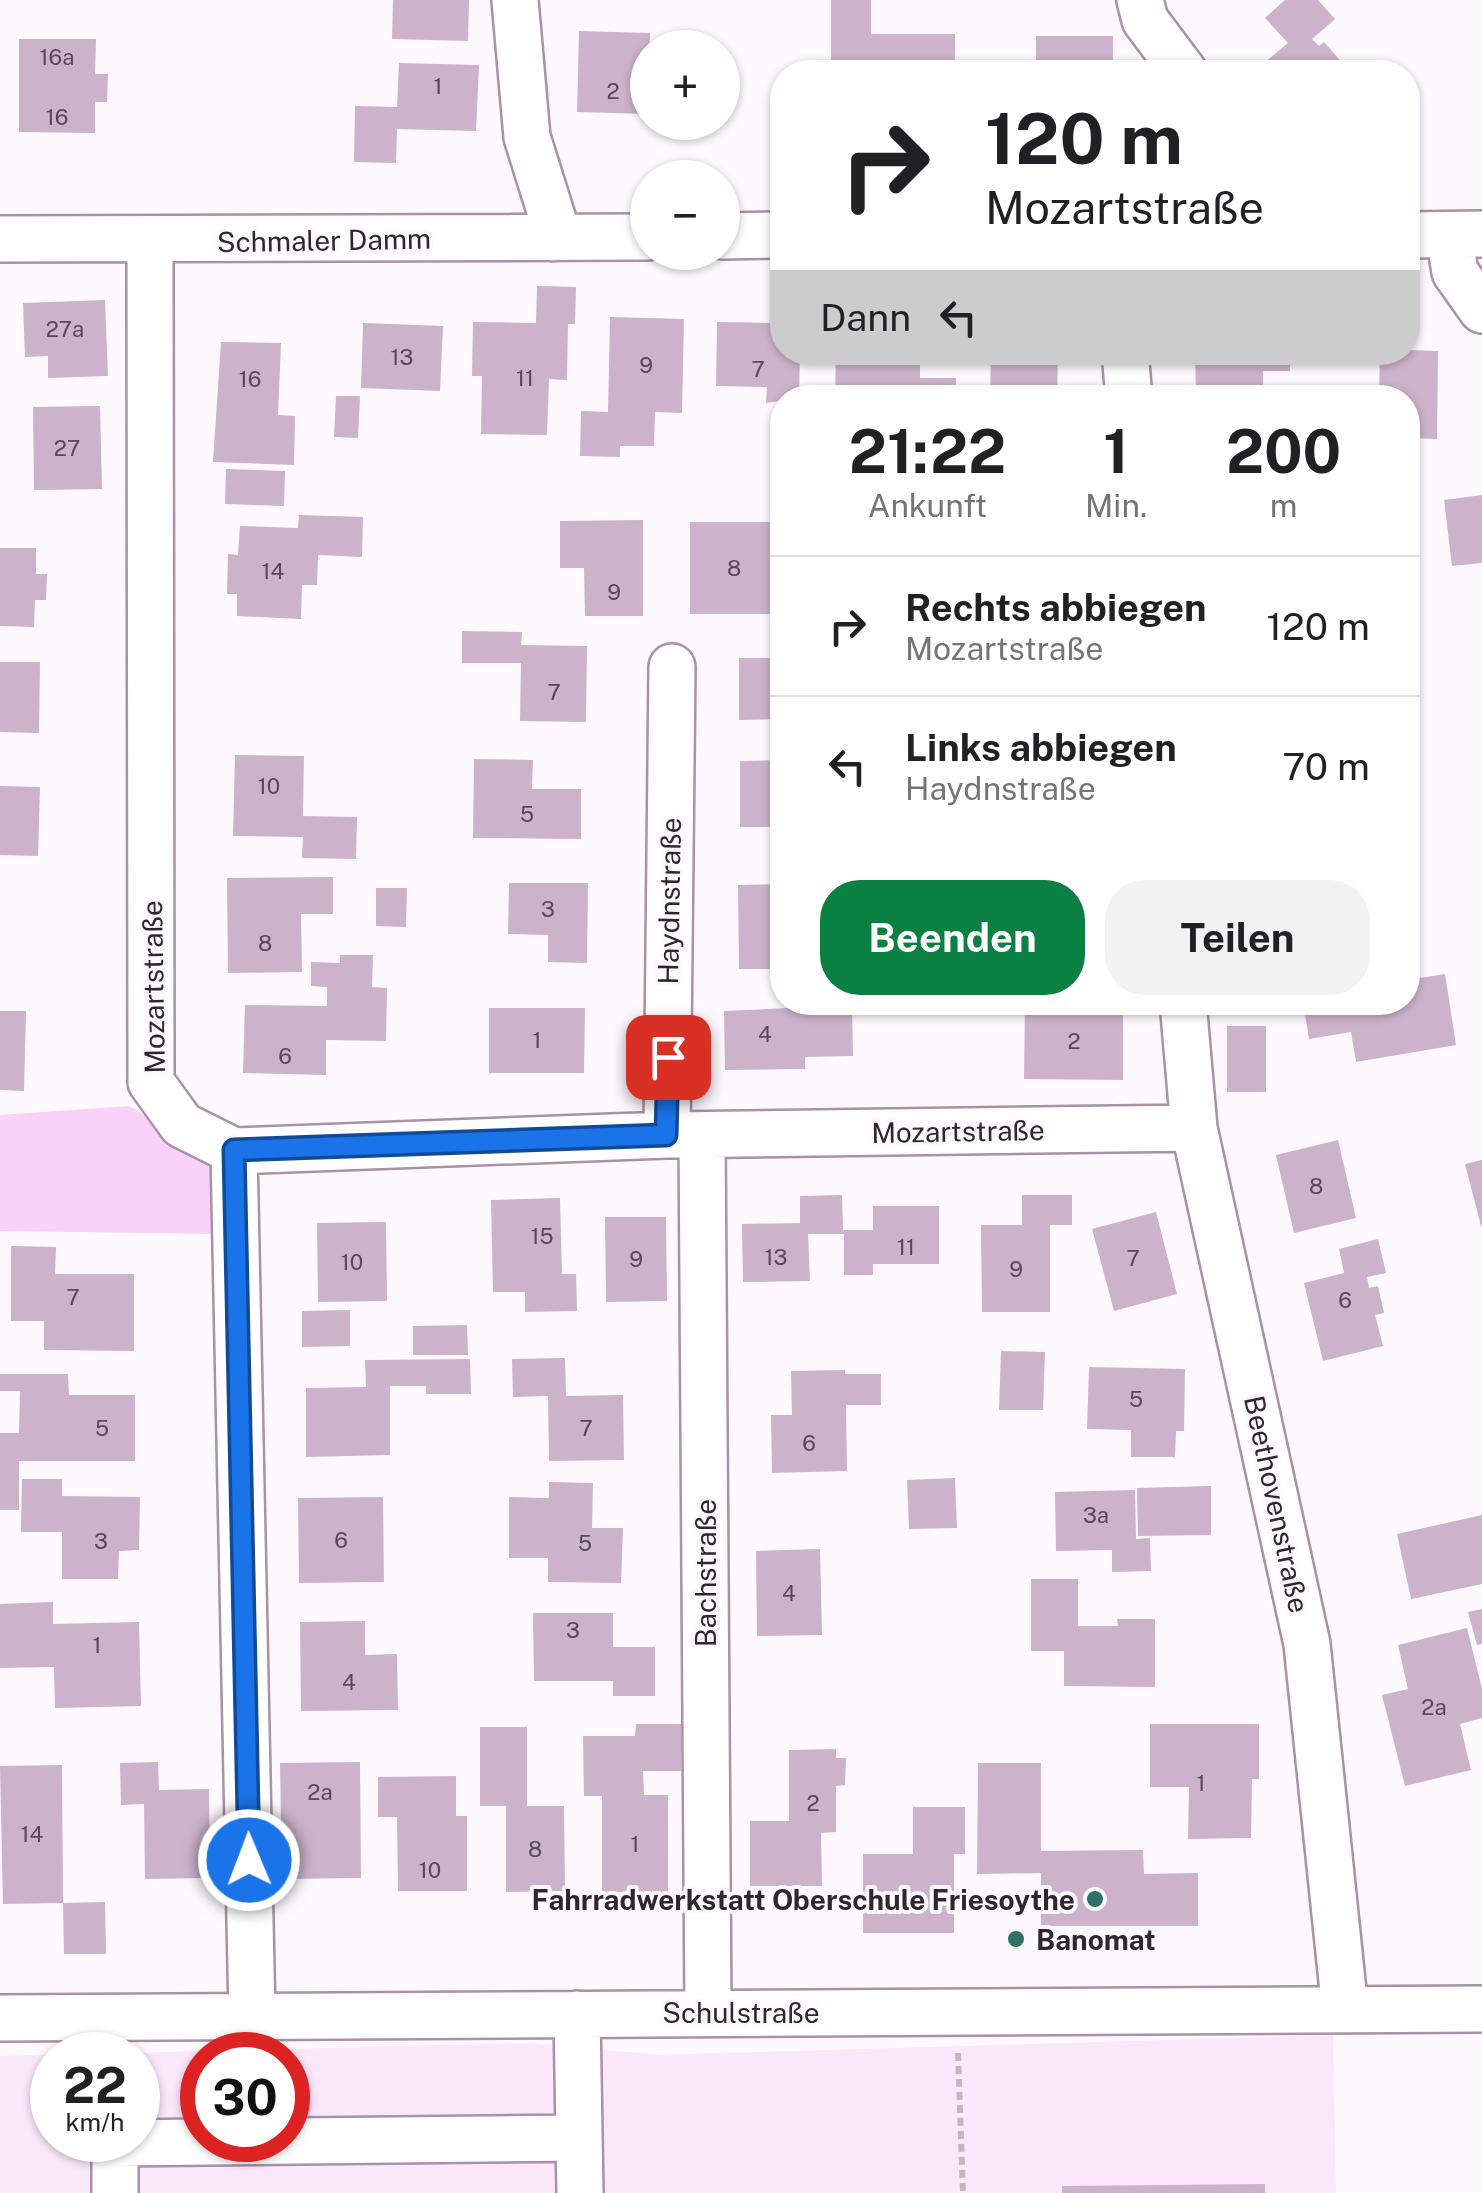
<!DOCTYPE html>
<html lang="de">
<meta charset="utf-8">
<style>
:root{--surface:#fff;--page:#f2f2f2;--text:#202124;--muted:#757577;--line:#e0e0e0;--accent:#0b8043}
body{margin:0;font-family:"Public Sans",sans-serif;background:var(--page);color:var(--text);height:100vh;display:flex;flex-direction:column;font-size:38px;white-space:nowrap}
*{box-sizing:border-box;margin:0}
p{font-size:32px;color:var(--muted)}
.icon{flex:none;width:55px;height:55px;fill:none;stroke:currentColor;stroke-width:2;stroke-linecap:round;stroke-linejoin:round}
.map{position:relative;flex:1;overflow:hidden}
.panel{position:absolute;left:770px;top:385px;width:650px;height:630px;display:flex;flex-direction:column;background:var(--surface);border-radius:40px;box-shadow:0 2px 8px #0004}
.panel>*{flex:none}
.guide{position:absolute;left:770px;top:60px;width:650px;height:305px;border-radius:40px;box-shadow:0 2px 8px #0004;background:#fff;color:var(--text);overflow:hidden}
.fabs{position:absolute;left:630px;top:30px;display:grid;gap:20px}
.fabs a{display:grid;place-items:center;width:110px;height:110px;border-radius:50%;background:var(--surface);box-shadow:0 2px 8px #0004;font-size:50px}
.speed{position:absolute;left:30px;top:2032px;display:flex;gap:20px;font-size:50px;font-weight:700;text-align:center}
.speed>*{display:grid;place-content:center;width:130px;height:130px;border-radius:50%;background:var(--surface);box-shadow:0 2px 8px #0004;line-height:1}
.speed small{font-size:25px;font-weight:400}
.speed .limit{border:15px solid #d22;background:#fff;color:#111}
.pin{position:absolute;display:grid;place-items:center;width:85px;height:85px;color:#fff;margin:-42px;border-radius:20px;box-shadow:0 5px 15px #0006}
.me{position:absolute;width:110px;margin:-55px;rotate:359deg;stroke-linejoin:round;filter:drop-shadow(0 0 8px #0008)}
.turn{display:flex;align-items:center;gap:35px;height:210px;padding:0 50px;font-size:45px}
.turn .icon{width:130px;height:130px;stroke-width:2.5}
.turn b{display:block;font-size:70px;line-height:85px}
.then{display:flex;align-items:center;height:95px;padding:0 50px;background:#0003;gap:20px;font-size:38px}
.eta{display:flex;justify-content:space-evenly;align-items:center;height:170px;text-align:center}
.eta b{font-size:60px;font-weight:700;line-height:70px}
.button{display:flex;gap:20px;margin-top:auto;padding:20px 50px}
.button a{flex:1;height:115px;border-radius:40px;background:var(--accent);color:#fff;font-size:40px;font-weight:700;line-height:115px;text-align:center}
.button a+a{background:var(--page);color:var(--text)}
ul{padding:0;list-style:none}
li{display:flex;align-items:center;gap:30px;height:140px;padding:0 50px;border-top:2px solid var(--line)}
li div{flex:1}
li b{display:block;font-size:38px}
li em{font-style:normal}
.map>svg:first-child{display:block}
</style>
<div class="map">
<svg width="1482" height="2193" viewBox="0 0 1482 2193">
<rect width="100%" height="100%" fill="#fef9fe"/>
<path fill="#fbe7fa" fill-rule="evenodd" d="M1333,2035L1336,2193H0V2056L525,2043L660,2055ZM52,2055H138V2140H52ZM202,2055H288V2140H202Z"/>
<path fill="#fad1f8" d="M129,1106C160,1125 207,1148 219,1185C224,1198 219,1220 218,1234L0,1231V1115Z"/>
<path fill="#cdb2cb" d="M393,0H469L468,41L392,39Z
M831,0H871V34H955V72H871V61H831Z
M1285,0H1318L1335,19L1312,39L1319,46L1324,42L1345,66L1342,72H1273L1264,63L1288,43L1265,18Z
M579,31L650,33L648,114L577,112Z
M1036,36H1113V72H1036Z
M19,39H96L95,74H108L107,102H95V133L19,132Z
M399,63L479,65L476,131L397,129L396,163L354,162L355,106L397,107Z
M537,286L576,287L575,324H568L567,380L549,379L547,435L481,434L482,376H472L473,322L536,323Z
M105,300L108,376L48,378V356L25,357L23,303Z
M610,317L684,319L682,413L655,412L654,446H620V457L580,456L581,411L608,412Z
M717,322L782,323V352H800L799,398L766,403L767,387L716,386Z
M363,323L443,326L440,391L361,388Z
M221,342L281,343L278,415L295,416L294,465L213,462Z
M1408,350L1438,351L1437,439L1408,438V398H1379L1380,352Z
M836,352H920V378H956V398L866,393V398H835Z
M991,352H1058L1057,398H990Z
M1195,352H1290V371H1263V398H1196Z
M336,396H360L358,438L334,437Z
M100,406L102,489L34,490L33,407Z
M226,469L285,471L284,506L225,504Z
M1482,495V563L1452,566L1444,500Z
M299,515L363,517L362,557L318,555L317,585H302L301,619L237,616V594H227L228,554L238,555L240,526L298,528Z
M643,520V616H585L584,568H560V521Z
M690,522H777V614H690Z
M0,548H36V574H47L46,600H35L34,627L0,626Z
M462,631L522,632L521,645L587,646L586,722L520,721L521,663H462Z
M739,658H782V719L739,720Z
M0,662H40L39,733L0,732Z
M235,755L304,756L303,816L357,817L356,859L302,858L303,837L233,836Z
M474,759L533,760L532,789H581V839L473,838Z
M782,760V827H740V761Z
M0,786L40,787L38,856L0,855Z
M333,877V914H301L302,972L228,973L227,878Z
M509,883H588L587,963L548,962V935L508,934Z
M782,884V969H739L738,885Z
M376,888H407L406,927L376,926Z
M340,955H373L372,987L387,988L386,1041L326,1040V1075L243,1073L245,1005L327,1006V987L311,986V962L340,963Z
M1445,974L1456,1045L1356,1062L1351,1032L1309,1039L1303,1002H1408V980Z
M1025,1002H1123V1080L1024,1079Z
M852,1005L853,1056L805,1057V1069L725,1070L724,1011Z
M489,1008H585L584,1073H489Z
M0,1011H26L24,1091L0,1090Z
M1227,1026H1266V1092H1227Z
M1338,1140L1356,1218L1294,1233L1276,1155Z
M1482,1160V1226H1481L1465,1164Z
M842,1195L843,1230H873V1206H939V1264H873V1275H844V1234H808L810,1281L743,1282L742,1224L800,1223V1196Z
M1022,1195H1072V1225H1050V1312H982L981,1225H1022Z
M560,1198L562,1274H576L577,1311L525,1312V1292H493L491,1200Z
M1156,1212L1177,1294L1114,1311L1092,1229Z
M605,1217H666L667,1301L606,1302Z
M386,1222L387,1301L318,1302L317,1223Z
M1378,1239L1386,1273L1367,1277L1369,1288L1378,1286L1384,1313L1375,1315L1383,1346L1323,1361L1304,1283L1344,1273L1339,1249Z
M11,1246L56,1247L55,1274H134V1351L44,1350V1321H11Z
M350,1310V1346L302,1347V1311Z
M467,1325L468,1355H413V1326Z
M1001,1351L1045,1352L1043,1410H999Z
M565,1358L566,1396L623,1395L624,1460L549,1461L548,1396L513,1397L512,1359Z
M470,1359L471,1394H426V1386H390V1455L306,1457V1388L366,1387L365,1360Z
M1089,1367L1185,1369L1184,1431H1176L1175,1457H1131V1430L1087,1429Z
M845,1370V1374H881V1405H846L847,1471L772,1473L771,1415H792L791,1371Z
M0,1374H68L69,1395H135V1461H19V1510H0V1433H19L20,1391H0Z
M955,1478L957,1528L909,1529L907,1480Z
M22,1479H62V1496L140,1497L139,1550L119,1551L118,1579H62V1532H21Z
M549,1482L593,1483L592,1528H623L621,1583L548,1582V1558H509V1497L549,1498Z
M1211,1486V1535L1138,1536L1137,1488Z
M1135,1490L1136,1539L1150,1538L1151,1571L1112,1572V1550L1056,1551L1055,1492Z
M383,1497L384,1582L299,1583L298,1498Z
M1482,1515V1584L1411,1599L1397,1534Z
M820,1549L822,1635L757,1636L756,1551Z
M1031,1579H1078V1626H1118L1117,1619H1155V1687L1064,1686V1651H1031Z
M53,1602V1624L139,1622L141,1706L55,1708L54,1667L0,1668V1604Z
M1482,1609V1644L1477,1645L1468,1612Z
M533,1613H613V1647H655V1696H613V1681H534Z
M365,1621V1655L397,1654L398,1710L301,1711L300,1622Z
M1467,1628L1482,1689V1718L1460,1724L1471,1770L1405,1786L1382,1695L1408,1689L1398,1645Z
M636,1724H681V1771H643L644,1795H668V1892H602V1796H584L583,1736H635Z
M1150,1724H1259V1779H1252L1251,1838L1188,1839L1189,1787H1150Z
M480,1727H527V1806H564L565,1891L506,1892V1806H480Z
M836,1749V1758H846L845,1785L836,1786V1832L821,1833L822,1886H750V1821H789V1750Z
M158,1762L159,1790L209,1789L210,1878L145,1879L144,1804L121,1805L120,1763Z
M360,1762L361,1878L282,1879L280,1763Z
M978,1763H1041V1851L1143,1850L1144,1874L1198,1873V1926H1041V1873L977,1874Z
M62,1765L63,1903L105,1902L106,1954H64L63,1903L3,1904L0,1766Z
M456,1776V1816H467V1891H398L397,1817H378V1777Z
M913,1807H965V1854H954V1933H863V1854H913Z
M1265,2184V2193H1062V2186Z"/>
<g fill="none" stroke-linecap="round" stroke-linejoin="round">
<g stroke="#aa90a8" stroke-width="50">
<path id="minor" d="M515,0L527,137L553,220V238
M1140,0L1145,20L1184,72
M1408,235L1482,234
M722,236L782,235
M1449,236L1455,272L1482,310
M0,239L648,237
M150,242L151,1082L182,1125L234,1151L667,1135L1194,1128
M1125,352L1129,398
M1183,1002L1194,1128L1307,1644L1345,2010
M667,1135L672,667
M702,1135L708,2012
M234,1151L252,2017
M577,2014L580,2193
M0,2018L1482,2009
M115,2143L579,2138
M115,2193V2140"/>
</g>
<path stroke="#bfb9bf" stroke-width="6" stroke-dasharray="8 5" stroke-linecap="butt" d="M958,2053L963,2193"/>
<use href="#minor" stroke="#fff" stroke-width="45"/>
</g>
<g fill="none" stroke-linecap="round" stroke-linejoin="round">
<g stroke="#114b97" stroke-width="25">
<path id="route" d="M249,1860L234,1150L666,1135L668,1057"/>
</g>
<use href="#route" stroke="#1a73e8" stroke-width="18"/>
</g>
<g fill="#2d7265" stroke="#fef9fe" stroke-width="4">
<circle cx="1095" cy="1899" r="10"/>
<circle cx="1016" cy="1939" r="10"/>
</g>
<g text-anchor="middle" dominant-baseline="central" stroke-width="8" stroke-linejoin="round" paint-order="stroke">
<g font-size="22" fill="#574957">
<text x="57" y="57">16a</text>
<text x="438" y="86">1</text>
<text x="613" y="91">2</text>
<text x="57" y="117">16</text>
<text x="65" y="329">27a</text>
<text x="402" y="357">13</text>
<text x="646" y="365">9</text>
<text x="758" y="369">7</text>
<text x="525" y="378">11</text>
<text x="250" y="379">16</text>
<text x="67" y="448">27</text>
<text x="734" y="568">8</text>
<text x="273" y="571">14</text>
<text x="614" y="592">9</text>
<text x="554" y="692">7</text>
<text x="269" y="786">10</text>
<text x="527" y="814">5</text>
<text x="548" y="909">3</text>
<text x="265" y="943">8</text>
<text x="765" y="1034">4</text>
<text x="537" y="1040">1</text>
<text x="1074" y="1041">2</text>
<text x="285" y="1056">6</text>
<text x="1316" y="1186">8</text>
<text x="542" y="1236">15</text>
<text x="906" y="1247">11</text>
<text x="776" y="1257">13</text>
<text x="1133" y="1258">7</text>
<text x="636" y="1259">9</text>
<text x="352" y="1262">10</text>
<text x="1016" y="1269">9</text>
<text x="73" y="1297">7</text>
<text x="1345" y="1300">6</text>
<text x="1136" y="1399">5</text>
<text x="102" y="1428">5</text>
<text x="586" y="1428">7</text>
<text x="809" y="1443">6</text>
<text x="1096" y="1515">3a</text>
<text x="341" y="1540">6</text>
<text x="101" y="1541">3</text>
<text x="585" y="1543">5</text>
<text x="789" y="1593">4</text>
<text x="573" y="1630">3</text>
<text x="97" y="1645">1</text>
<text x="349" y="1682">4</text>
<text x="1434" y="1707">2a</text>
<text x="1201" y="1783">1</text>
<text x="320" y="1792">2a</text>
<text x="813" y="1803">2</text>
<text x="32" y="1834">14</text>
<text x="635" y="1844">1</text>
<text x="535" y="1849">8</text>
<text x="430" y="1870">10</text>
</g>
<g font-size="28" fill="#302630" stroke="#fef9fe">
<text transform="translate(324 240) rotate(-1)">Schmaler Damm</text>
<text transform="translate(669 901) rotate(-89)">Haydnstraße</text>
<text transform="translate(153 987) rotate(-91)">Mozartstraße</text>
<text transform="translate(958 1131) rotate(-1)">Mozartstraße</text>
<text transform="translate(1277 1504) rotate(78)">Beethovenstraße</text>
<text transform="translate(705 1573) rotate(-90)">Bachstraße</text>
<text x="741" y="2012">Schulstraße</text>
</g>
<g font-size="28" font-weight="bold" fill="#302630" stroke="#fef9fe" text-anchor="end">
<text x="1075" y="1899">Fahrradwerkstatt Oberschule Friesoythe</text>
<text x="1036" y="1939" text-anchor="start">Banomat</text>
</g>
</g>
</svg>
<div class="fabs">
<a>+</a>
<a>−</a>
</div>
<div class="speed"><div>22<small>km/h</small></div><div class="limit">30</div></div>
<div class="pin" style="left:668px;top:1057px;background:#d93025"><svg class="icon" aria-label="arrive" viewBox="0 0 24 24"><path d="M6 21V4h12l-3 4 3 4H6"/></svg></div>
<svg class="me" style="left:249px;top:1860px" viewBox="-20 -20 40 40"><circle r="17" fill="#1a73e8" stroke="#fff" stroke-width="3"/><path d="M0-11L8 9 0 5-8 9z" fill="#fff"/></svg>
<div class="guide">
<div class="turn"><svg class="icon" aria-label="right" viewBox="0 0 24 24"><path d="M7 20v-9h11M14 6l5 5-5 5"/></svg><div><b>120 m</b>Mozartstraße</div></div>
<div class="then">Dann<svg class="icon" aria-label="left" viewBox="0 0 24 24"><path d="M17 20v-9H6M10 6l-5 5 5 5"/></svg></div>
</div>
<section class="panel">
<div class="eta">
<div><b>21:22</b><p>Ankunft</p></div>
<div><b>1</b><p>Min.</p></div>
<div><b>200</b><p>m</p></div>
</div>
<ul>
<li><svg class="icon" aria-label="right" viewBox="0 0 24 24"><path d="M7 20v-9h11M14 6l5 5-5 5"/></svg><div><b>Rechts abbiegen</b><p>Mozartstraße</p></div><em>120 m</em></li>
<li><svg class="icon" aria-label="left" viewBox="0 0 24 24"><path d="M17 20v-9H6M10 6l-5 5 5 5"/></svg><div><b>Links abbiegen</b><p>Haydnstraße</p></div><em>70 m</em></li>
</ul>
<div class="button"><a>Beenden</a><a>Teilen</a></div>
</section>
</div>
